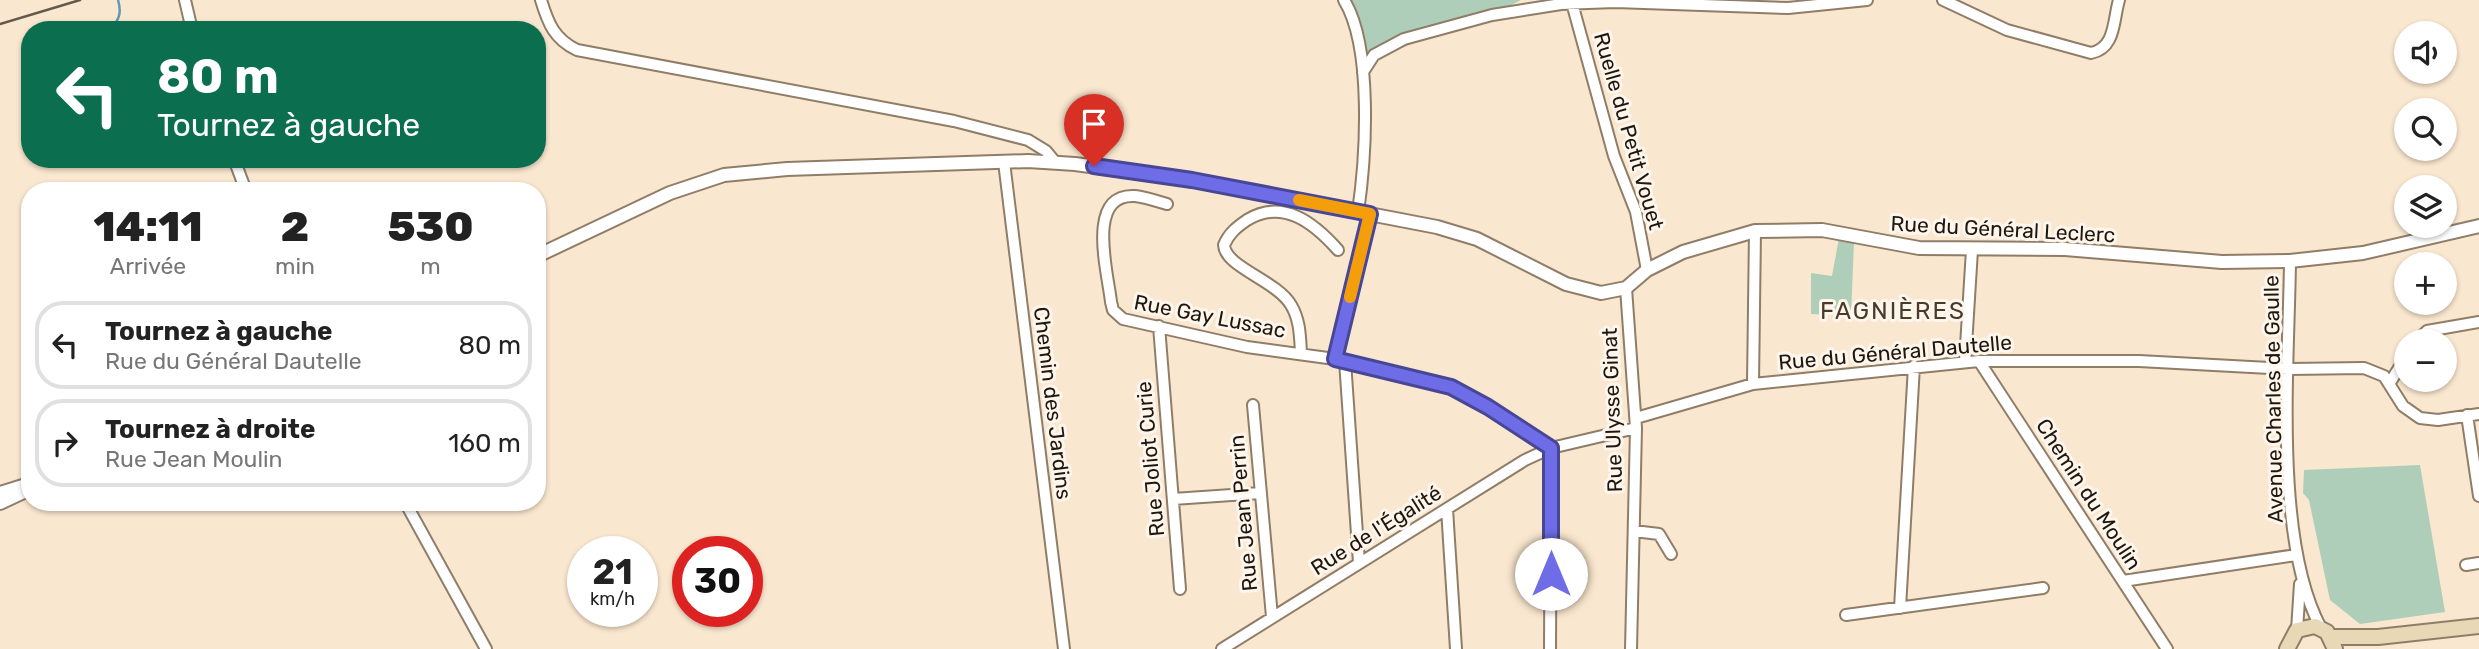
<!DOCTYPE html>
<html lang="fr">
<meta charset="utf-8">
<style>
:root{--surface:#fff;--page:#f6f6f6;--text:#222;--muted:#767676;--line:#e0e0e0}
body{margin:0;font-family:Rubik,sans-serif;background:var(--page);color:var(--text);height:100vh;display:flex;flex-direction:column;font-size:26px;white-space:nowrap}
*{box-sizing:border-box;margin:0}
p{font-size:23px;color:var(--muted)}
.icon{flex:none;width:38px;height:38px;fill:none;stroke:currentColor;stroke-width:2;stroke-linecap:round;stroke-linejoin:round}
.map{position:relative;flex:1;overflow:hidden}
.details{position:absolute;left:21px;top:182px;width:525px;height:329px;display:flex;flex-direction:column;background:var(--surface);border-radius:28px;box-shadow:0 2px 5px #0004}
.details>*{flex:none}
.banner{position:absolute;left:21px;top:21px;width:525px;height:147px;border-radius:28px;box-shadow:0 2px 5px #0004;background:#0b6e4f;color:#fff;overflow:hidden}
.controls{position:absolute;left:2394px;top:21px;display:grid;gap:14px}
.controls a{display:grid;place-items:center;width:63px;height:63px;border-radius:50%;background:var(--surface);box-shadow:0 2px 5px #0004;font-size:35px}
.speed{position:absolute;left:567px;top:536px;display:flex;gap:14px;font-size:35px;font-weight:700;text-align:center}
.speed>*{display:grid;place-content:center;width:91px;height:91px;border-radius:50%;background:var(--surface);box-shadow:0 2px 5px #0004;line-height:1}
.speed small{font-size:18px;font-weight:400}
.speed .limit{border:10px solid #d22;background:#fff;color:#111}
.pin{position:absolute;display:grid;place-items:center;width:60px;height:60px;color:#fff;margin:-72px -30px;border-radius:50% 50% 50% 0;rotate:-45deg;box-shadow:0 0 7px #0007}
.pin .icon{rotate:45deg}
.me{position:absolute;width:77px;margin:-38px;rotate:0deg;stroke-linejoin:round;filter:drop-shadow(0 0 5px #0008)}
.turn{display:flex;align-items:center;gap:24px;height:147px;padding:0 21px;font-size:32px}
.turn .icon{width:91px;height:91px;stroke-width:2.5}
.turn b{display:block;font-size:49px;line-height:60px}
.eta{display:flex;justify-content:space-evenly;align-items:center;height:119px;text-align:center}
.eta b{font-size:42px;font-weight:800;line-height:49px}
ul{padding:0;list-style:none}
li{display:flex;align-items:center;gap:21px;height:88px;margin:0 14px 10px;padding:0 7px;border:4px solid var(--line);border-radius:28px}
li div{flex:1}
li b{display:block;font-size:26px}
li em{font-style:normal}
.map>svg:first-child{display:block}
</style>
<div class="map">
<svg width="2479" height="649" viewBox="0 0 2479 649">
<rect width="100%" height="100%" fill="#fae7cf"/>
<path fill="#aeceb9" d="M1338,0H1521L1492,15L1370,59Z
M1839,238L1854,242L1851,316L1811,314V273L1832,276Z
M2420,465L2445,612L2360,624L2330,600L2309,500L2303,493L2304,470Z"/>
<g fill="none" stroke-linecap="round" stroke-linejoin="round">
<path stroke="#6299b1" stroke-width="2.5" d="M110,30C119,20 122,13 118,0"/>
<g stroke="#8f7d68" stroke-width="14">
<path id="minor" d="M185,0L192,30
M541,0C548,23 554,39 577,50L954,121L1028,140L1046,151L1055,162
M1344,0C1373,47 1366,157 1358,212
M1943,0L2007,30L2091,53C2116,48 2113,20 2119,0
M1572,3L1614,156L1636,212L1647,270
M1363,72L1374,55L1404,39L1492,15L1561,4L1615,2L1788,8L1867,0
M234,159L246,191
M1004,162L1064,649
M1167,204C1157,201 1145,197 1135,196C1085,193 1108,273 1111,302L1113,310L1123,319L1247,347L1335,359L1434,382L1470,396L1551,448L1636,428
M2290,261C2289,363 2273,539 2321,628
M1626,288L1636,428L1631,649
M1159,326L1180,589
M2417,341L2427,331L2479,322
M1301,353C1300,336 1300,320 1291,305C1276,280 1225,267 1224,245C1229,233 1237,227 1247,220C1283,198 1314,223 1338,250
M1335,359L1370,214
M1345,361L1359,563
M1979,361L2167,649
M1965,362L1972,250
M1753,384L1755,231
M2389,384L2406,357
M1253,405L1272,617
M2467,415L2479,496
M1636,418L1753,384L1979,361H2139L2289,369L2364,368L2384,376L2403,406L2420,418L2438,420L2479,414
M1173,499L1261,493
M405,502L486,649
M1447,509L1456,649
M1634,531L1659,534L1671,554
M2466,565L2479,563
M2123,581L2296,555
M1900,608L1914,366
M1846,615L2043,588
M2297,630L2300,584
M1222,649L1525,460L1551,448L1550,649"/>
</g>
<g stroke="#8f7d68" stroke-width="16">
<path id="tertiary" d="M537,256L670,193L724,175L787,169L1028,161L1075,164L1192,180L1437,227L1477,239L1566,284L1601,293L1626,288L1647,270L1683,252L1755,231L1822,230L1919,248L2065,249L2222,262L2290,261L2363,253L2479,226
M0,493L26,485
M0,503L30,489"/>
</g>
<g stroke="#8f7d68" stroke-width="18">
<path id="secondary" d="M2332,637H2378L2479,626
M2287,649L2297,630L2315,626L2327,632L2335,649"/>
</g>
<use href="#minor" stroke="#fff" stroke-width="10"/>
<use href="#tertiary" stroke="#fff" stroke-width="12"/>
<use href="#secondary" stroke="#e8d9b6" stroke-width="14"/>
<path stroke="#63594b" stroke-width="2.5" d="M0,24L80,0"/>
</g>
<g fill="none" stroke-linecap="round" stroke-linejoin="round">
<g stroke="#484796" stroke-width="18">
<path id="route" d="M1094,166L1192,180L1370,214L1335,359L1451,387L1488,407L1551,448V574"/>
</g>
<use href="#route" stroke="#6e6de7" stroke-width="12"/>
<path stroke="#f59e0b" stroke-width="12" d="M1299,200L1370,214L1350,297"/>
</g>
<g text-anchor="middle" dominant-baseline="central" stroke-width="6" stroke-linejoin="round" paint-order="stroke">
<g font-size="21" fill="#1d170e" stroke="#fef6ed">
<text transform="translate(1629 131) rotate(74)">Ruelle du Petit Vouet</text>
<text transform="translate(2003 229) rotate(3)">Rue du Général Leclerc</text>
<text transform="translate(1210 316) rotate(11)">Rue Gay Lussac</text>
<text transform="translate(1895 352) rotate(-5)">Rue du Général Dautelle</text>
<text transform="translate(2273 399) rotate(-91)">Avenue Charles de Gaulle</text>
<text transform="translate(1053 403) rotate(83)">Chemin des Jardins</text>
<text transform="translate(1612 410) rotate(-92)">Rue Ulysse Ginat</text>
<text transform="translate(1150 459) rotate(-95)">Rue Joliot Curie</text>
<text transform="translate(2089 494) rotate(57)">Chemin du Moulin</text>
<text transform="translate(1243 513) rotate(-95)">Rue Jean Perrin</text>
<text transform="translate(1376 530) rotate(-32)">Rue de l'Égalité</text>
</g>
<g font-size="24" letter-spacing="2" fill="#4a3b27" stroke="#fef6ed">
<text x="1893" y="311">FAGNIÈRES</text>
</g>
</g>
</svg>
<div class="controls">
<a><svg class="icon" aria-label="sound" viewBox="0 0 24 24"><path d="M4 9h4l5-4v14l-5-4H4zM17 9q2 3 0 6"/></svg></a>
<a><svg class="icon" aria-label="search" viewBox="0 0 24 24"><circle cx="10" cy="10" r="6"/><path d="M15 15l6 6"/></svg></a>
<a><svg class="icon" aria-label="layers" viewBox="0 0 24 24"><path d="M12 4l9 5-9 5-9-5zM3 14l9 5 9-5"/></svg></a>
<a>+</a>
<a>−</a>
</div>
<div class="speed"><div>21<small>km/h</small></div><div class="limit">30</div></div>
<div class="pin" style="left:1094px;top:166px;background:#d93025"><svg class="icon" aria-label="arrive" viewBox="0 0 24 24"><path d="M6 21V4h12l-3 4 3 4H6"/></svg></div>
<svg class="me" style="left:1551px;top:574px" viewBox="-20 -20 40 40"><circle r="19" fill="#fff"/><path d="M0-13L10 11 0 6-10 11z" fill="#6e6de7"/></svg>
<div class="banner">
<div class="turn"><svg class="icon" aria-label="left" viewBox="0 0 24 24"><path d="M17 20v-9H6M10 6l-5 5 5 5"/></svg><div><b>80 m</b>Tournez à gauche</div></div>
</div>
<section class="details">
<div class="eta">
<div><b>14:11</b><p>Arrivée</p></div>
<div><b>2</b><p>min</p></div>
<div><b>530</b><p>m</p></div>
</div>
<ul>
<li><svg class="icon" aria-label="left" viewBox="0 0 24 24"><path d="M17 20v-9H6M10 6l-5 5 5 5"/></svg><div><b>Tournez à gauche</b><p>Rue du Général Dautelle</p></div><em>80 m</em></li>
<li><svg class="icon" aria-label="right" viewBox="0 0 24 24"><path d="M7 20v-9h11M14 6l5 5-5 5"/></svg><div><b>Tournez à droite</b><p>Rue Jean Moulin</p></div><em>160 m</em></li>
</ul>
</section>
</div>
